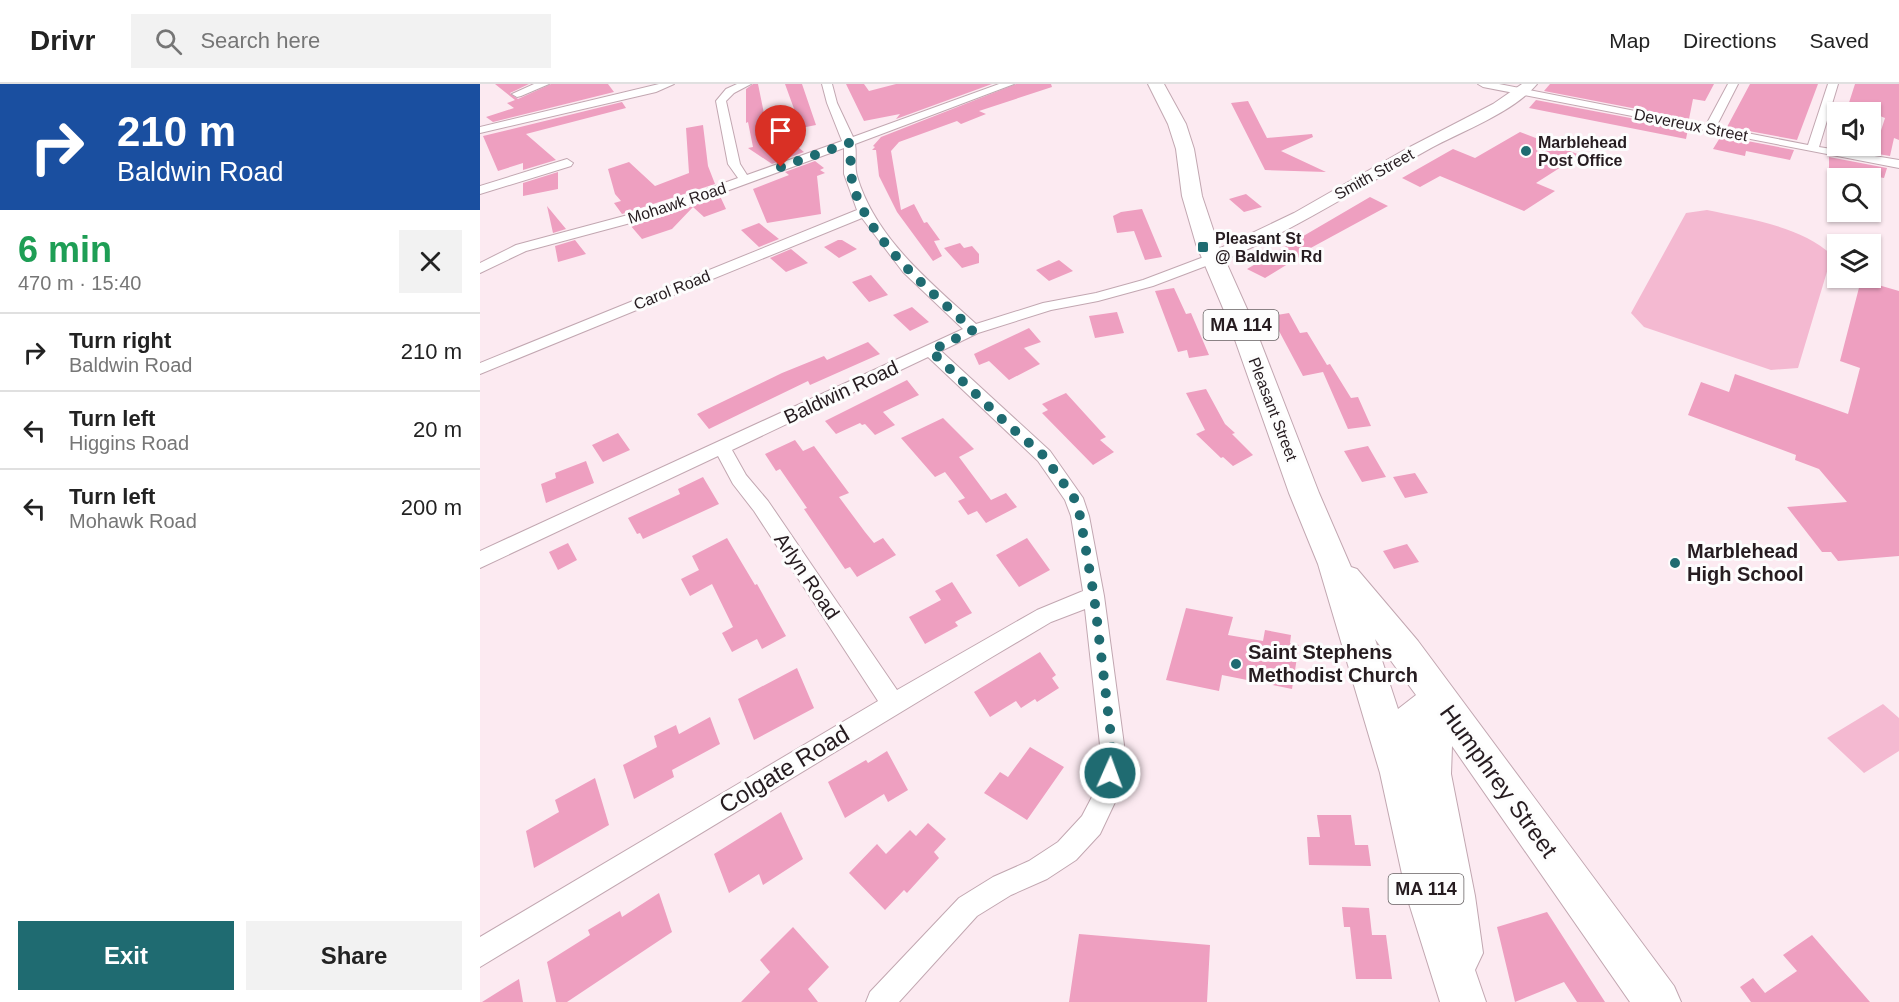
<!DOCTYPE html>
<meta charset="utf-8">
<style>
:root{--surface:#fff;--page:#f2f2f2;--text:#222;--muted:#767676;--line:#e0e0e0;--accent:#1f6b71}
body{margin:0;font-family:Helvetica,sans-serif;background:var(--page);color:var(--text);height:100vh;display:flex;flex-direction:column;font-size:22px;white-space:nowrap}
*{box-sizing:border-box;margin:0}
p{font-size:20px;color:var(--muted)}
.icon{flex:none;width:33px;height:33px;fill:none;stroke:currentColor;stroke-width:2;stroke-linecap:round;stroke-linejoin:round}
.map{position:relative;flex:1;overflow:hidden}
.drawer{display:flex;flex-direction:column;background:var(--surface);width:480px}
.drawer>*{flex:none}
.guide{background:#1a4fa0;color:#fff;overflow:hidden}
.tools{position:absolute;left:1347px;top:18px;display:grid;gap:12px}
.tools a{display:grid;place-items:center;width:54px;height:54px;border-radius:0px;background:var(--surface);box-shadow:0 2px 4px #0004;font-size:30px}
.pin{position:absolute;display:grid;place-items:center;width:51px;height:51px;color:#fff;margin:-62px -26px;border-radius:50% 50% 50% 0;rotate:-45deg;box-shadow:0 0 6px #0007}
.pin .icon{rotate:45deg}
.me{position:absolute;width:66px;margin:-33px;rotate:2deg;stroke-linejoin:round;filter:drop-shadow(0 0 4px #0008)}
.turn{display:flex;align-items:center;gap:21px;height:126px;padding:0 18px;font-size:27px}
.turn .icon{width:78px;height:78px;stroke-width:2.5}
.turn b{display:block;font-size:42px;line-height:51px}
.round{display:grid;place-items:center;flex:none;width:63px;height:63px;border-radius:0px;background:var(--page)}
.overview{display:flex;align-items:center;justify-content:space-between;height:102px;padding:0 18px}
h1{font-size:36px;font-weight:800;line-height:45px;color:#1e9e55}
.cta{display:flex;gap:12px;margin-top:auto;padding:12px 18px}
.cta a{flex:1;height:69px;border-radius:0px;background:var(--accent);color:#fff;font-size:24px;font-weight:800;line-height:69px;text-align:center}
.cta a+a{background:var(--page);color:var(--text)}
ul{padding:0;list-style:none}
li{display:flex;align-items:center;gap:18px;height:78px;padding:0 18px;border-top:2px solid var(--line)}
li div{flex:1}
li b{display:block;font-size:22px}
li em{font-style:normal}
header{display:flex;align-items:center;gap:36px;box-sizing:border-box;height:84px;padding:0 30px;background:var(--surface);border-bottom:2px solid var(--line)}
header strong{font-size:28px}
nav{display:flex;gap:33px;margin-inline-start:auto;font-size:21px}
.search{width:420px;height:54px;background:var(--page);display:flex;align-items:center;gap:15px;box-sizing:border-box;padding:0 21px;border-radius:0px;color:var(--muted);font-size:22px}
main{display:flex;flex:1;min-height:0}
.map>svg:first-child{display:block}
</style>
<header>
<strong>Drivr</strong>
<div class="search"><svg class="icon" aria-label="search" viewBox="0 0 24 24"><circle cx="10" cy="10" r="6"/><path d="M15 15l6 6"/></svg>Search here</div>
<nav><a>Map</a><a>Directions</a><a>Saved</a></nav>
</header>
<main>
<section class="drawer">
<div class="guide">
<div class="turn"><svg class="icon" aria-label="right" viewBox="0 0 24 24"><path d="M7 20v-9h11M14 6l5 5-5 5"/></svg><div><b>210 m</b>Baldwin Road</div></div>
</div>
<div class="overview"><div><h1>6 min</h1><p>470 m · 15:40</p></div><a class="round"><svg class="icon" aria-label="close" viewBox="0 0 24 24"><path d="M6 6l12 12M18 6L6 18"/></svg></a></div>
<ul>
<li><svg class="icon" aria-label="right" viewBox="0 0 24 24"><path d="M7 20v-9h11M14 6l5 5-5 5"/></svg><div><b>Turn right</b><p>Baldwin Road</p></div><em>210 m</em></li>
<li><svg class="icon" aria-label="left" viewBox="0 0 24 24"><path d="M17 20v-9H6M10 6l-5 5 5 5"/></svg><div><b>Turn left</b><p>Higgins Road</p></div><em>20 m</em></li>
<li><svg class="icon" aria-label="left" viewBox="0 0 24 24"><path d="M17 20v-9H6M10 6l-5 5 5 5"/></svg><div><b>Turn left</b><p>Mohawk Road</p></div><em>200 m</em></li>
</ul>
<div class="cta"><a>Exit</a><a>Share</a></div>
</section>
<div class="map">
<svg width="1419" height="918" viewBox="0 0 1419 918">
<rect width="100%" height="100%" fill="#fceaf1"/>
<path fill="#f4b9d1" d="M1227,126C1269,135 1320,142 1352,171L1318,284L1291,286L1164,243L1151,229L1206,129Z
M1403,620L1419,634V667L1384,689L1347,654Z"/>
<path fill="#ee9fc0" d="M15,0H49L30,9L38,15L71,0H128L134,8L13,38L6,33L34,24L27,19L35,16Z
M273,0H278L290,59L309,56L324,68L292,80L268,64L273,63L268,38L266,39V5Z
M305,0H322L336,41L321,44Z
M366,0H384L389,7L416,0H512L416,35L420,30L384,37Z
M536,0H571L572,3L499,27L506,30L481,40L477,37L419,58L411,67L421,126L434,120L444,139L447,138L460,156L454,157L462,172L453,177L417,128L399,92L396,66H392L395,63L393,62L401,53Z
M1070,0H1234L1225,17L1213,15L1209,35L1064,7Z
M1270,0H1338L1317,56L1247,43Z
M1375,0H1419V56L1414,54L1410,72L1349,62H1396L1405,34L1390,28H1366Z
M1056,16L1208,45L1206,55L1049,24Z
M768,17L787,54L832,50L833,53L801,67L846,88L785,86L751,19Z
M142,18L146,24L46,50L76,76L43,86V79L18,87L3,52Z
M223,41L228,82L235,100L142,130L134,119L141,117L135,110L128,85L149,78L175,102L209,89L206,44Z
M1040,48L1100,71L1056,99L1075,107L1044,127L960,92L940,103L922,94L973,65L995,74Z
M1241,52L1314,66L1310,76L1266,67L1265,72L1233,65Z
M1349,73L1407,84L1404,94L1349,84Z
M335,77L344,84L340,86L345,89L337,92L341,130L287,139L273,105L309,91L305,88Z
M78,88V105L43,112V99Z
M766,110L782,123L764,128L749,115Z
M240,112L246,125L224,133L213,123L192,145L162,155L150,141L185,132Z
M890,113L908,122L827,166L829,167L785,194L767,185Z
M67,122L86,145L73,149Z
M662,125L682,173L665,176L654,147L637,149L633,132L641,128Z
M279,139L299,155L279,163L261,146Z
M95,156L106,170L78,178L75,162Z
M358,156H362L377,165L359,174L344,163Z
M480,159L484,164L492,162L499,170V179L482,184L464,164Z
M311,165L328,179L306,188L290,174Z
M579,176L593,187L569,197L556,186Z
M391,191L408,211L389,218L372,198Z
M1381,196L1419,207V472L1358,477L1351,468H1342L1307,423L1367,418L1339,385L1315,376L1316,371L1208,331L1221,298L1249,308L1255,290L1368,330L1380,284L1360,277Z
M694,204L706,230L711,229L729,271L709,274L707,266L698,268L675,207Z
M432,223L449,238L430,247L413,231Z
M637,228L644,249L615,254L609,232Z
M809,229L820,249L827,248L847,281L850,280L871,314L878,313L891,342L868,345L843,288L823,292L791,232Z
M549,244L561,258L544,264L560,280L529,296L509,277L499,281L494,270Z
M388,258L400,270L330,301L328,297L229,345L217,330L302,289L344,272L347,276Z
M427,296L439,311L403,328L415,341L395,351L385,340L382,341L380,339L356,350L345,337Z
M726,305L745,340L755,349L752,350L773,371L753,382L743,373L741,374L716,350L725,346L706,309Z
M586,309L626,353L620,356L634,368L613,381L562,329L568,326L562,320Z
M463,334L494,365L479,373L511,416L526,409L537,423L506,439L497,427L488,431L478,417L485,414L465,388L455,393L421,354Z
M138,349L150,366L123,378L112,361Z
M315,356L323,367L334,362L369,409L359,413L385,448L394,459L403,454L416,471L377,493L370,483L365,485L324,425L327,424L300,385L296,387L285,370Z
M888,362L906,393L882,398L864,367Z
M106,377L114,399L66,419L61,400L76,394L75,389Z
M935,389L948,409L925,414L913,393Z
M223,393L239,420L163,455L160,449L157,450L148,434L200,410L198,405Z
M247,454L275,501L277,500L306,552L282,565L277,555L252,568L242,549L253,543L232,500L210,512L201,495L219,486L212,472Z
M547,454L570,486L539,503L516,471Z
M88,459L97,476L78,486L69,468Z
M927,460L939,478L914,485L903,467Z
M472,498L492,529L475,538L478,542L445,560L429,533L461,516L455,507Z
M706,524L753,533L748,551L783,557L785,546L811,551L810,559L819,561L812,605L742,591L739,607L686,596Z
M560,568L576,591L572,594L579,604L557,618L555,615L541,624L536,617L510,633L494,608Z
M317,584L334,624L274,656L258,615Z
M230,633L240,660L192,686L194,693L154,715L143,681L177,663L174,652L196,641L199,650Z
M550,663L584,683L547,736L504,709L520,688L528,693Z
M407,667L428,706L408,718L404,710L365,734L348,698L386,676L388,679Z
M115,694L129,741L54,784L46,747L79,728L75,716Z
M301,728L323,775L283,801L279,790L249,809L234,770Z
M837,731H871L875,761H888L891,782L829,781L827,753H840Z
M448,739L466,755L454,768L459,774L427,809L424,806L405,826L369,789L397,760L406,770L430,746L436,752Z
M179,809L192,848L87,918H76L67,878L110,851L108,846L140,827L142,833Z
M862,823L889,824L892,851H906L912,895H876L870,843H864Z
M1067,828L1125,918H1097L1084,898L1035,918L1017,843Z
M313,843L349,883L328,905L338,918H261L290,888L280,876Z
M599,850L730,861L727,918H589Z
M1332,851L1390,918H1271L1260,903L1273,894L1285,909L1317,887L1303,871Z
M39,895L43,918H2Z"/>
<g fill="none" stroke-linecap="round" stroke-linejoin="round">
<g stroke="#c2a7b1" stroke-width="2">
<path id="minor" d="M54,0H69L41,12L37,13L32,10Z
M179,0H194L176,8L0,49V43Z
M257,0H271L254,9L246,17L260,80L267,91L362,57L347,19L342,0H352L357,19L373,53L519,0H534L375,60C377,71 374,82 377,92C395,154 450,198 496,240L563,219L616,209L663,196L729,171H739L741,174L739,177L673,202L618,217L571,226L498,249L461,267L570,367L603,414L609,432L624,512L644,661L642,689L637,714L620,750L596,776L567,795L531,811L497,832L419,918H386L390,908L479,814L513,793L549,777L578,758L602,732L613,711L620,661L605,525L571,538L512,573L0,883V853L398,617L274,427L253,400L238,372L0,484V467L483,245L423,188L382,134L0,290V279L377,126L364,90V64L184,130L46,167L0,189V179L36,161L174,124L258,94L248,80L236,17L246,5ZM448,273L558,377L585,416L591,432L603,507L557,526L417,606L288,417L266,391L252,366Z
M998,0H1019L1226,41L1248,0H1258L1236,43L1328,61L1348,0H1358L1339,63L1419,76V84L1003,3Z
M87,75L93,79L91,82L0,110V102Z"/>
</g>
<g stroke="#c2a7b1" stroke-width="2">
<path id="tertiary" d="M1042,0H1057C1034,28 983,47 951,64C881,103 814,146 740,178H728L725,174L728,170L814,129L926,65L1013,20Z"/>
</g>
<g stroke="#c2a7b1" stroke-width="2">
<path id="primary" d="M668,0H684L706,40L714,65L722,112L738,160L772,236L839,409L871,483L877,485L938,557L1194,902L1201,918H1150L972,662L971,690L995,812L1003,869L995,886L1006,918H960L927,813L900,689L838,480L809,409L748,236L716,160L702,112L696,65L688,40ZM895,555L936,611L918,625Z"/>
</g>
<use href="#minor" fill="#fff" fill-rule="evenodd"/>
<use href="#tertiary" fill="#fff" fill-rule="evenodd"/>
<use href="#primary" fill="#fff" fill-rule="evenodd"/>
</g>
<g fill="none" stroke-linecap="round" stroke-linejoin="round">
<path stroke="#1f6b71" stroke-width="10" stroke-dasharray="0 18" d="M301,83L369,59C372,74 369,89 374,105C393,161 451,207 493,246L451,267L525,338L564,372L594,414L600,432L614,512L632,661L630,689"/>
</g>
<g fill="#1f6b71" stroke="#fdfdfd" stroke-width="2">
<circle cx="1046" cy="67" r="6"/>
<rect x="717" y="157" width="12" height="12" rx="3"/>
<circle cx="1195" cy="479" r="6"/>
<circle cx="756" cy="580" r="6"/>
</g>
<g text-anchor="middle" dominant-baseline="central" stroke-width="6" stroke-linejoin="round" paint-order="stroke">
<g font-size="16" fill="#261c20" stroke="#fdfdfd">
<text transform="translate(1211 41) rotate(11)">Devereux Street</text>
<text transform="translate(894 90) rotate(-29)">Smith Street</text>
<text transform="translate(197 119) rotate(-18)">Mohawk Road</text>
<text transform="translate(192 206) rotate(-22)">Carol Road</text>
<text transform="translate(793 325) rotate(69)">Pleasant Street</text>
</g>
<g font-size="16" font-weight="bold" fill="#261c20" stroke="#fdfdfd" text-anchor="start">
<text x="1058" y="58">Marblehead<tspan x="1058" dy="18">Post Office</tspan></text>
<text x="735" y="154">Pleasant St<tspan x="735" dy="18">@ Baldwin Rd</tspan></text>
</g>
<g fill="#fdfdfd" stroke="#666062" stroke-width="1.5">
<rect x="723.5" y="226" width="75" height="30" rx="4.5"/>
<rect x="908.5" y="790" width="75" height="30" rx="4.5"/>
</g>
<g font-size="18" font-weight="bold" fill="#261c20">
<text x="761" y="241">MA 114</text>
<text x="946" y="805">MA 114</text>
</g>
<g font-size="20" fill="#261c20" stroke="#fdfdfd">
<text transform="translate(361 308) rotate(-25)">Baldwin Road</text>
<text transform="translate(327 492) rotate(56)">Arlyn Road</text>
</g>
<g font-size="20" font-weight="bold" fill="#261c20" stroke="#fdfdfd" text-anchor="start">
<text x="1207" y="467">Marblehead<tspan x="1207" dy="23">High School</tspan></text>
<text x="768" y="568">Saint Stephens<tspan x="768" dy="23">Methodist Church</tspan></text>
</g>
<g font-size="24" fill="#261c20" stroke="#fdfdfd">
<text transform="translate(304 685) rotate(-31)">Colgate Road</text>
<text transform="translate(1019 697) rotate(54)">Humphrey Street</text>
</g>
</g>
</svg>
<div class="tools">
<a><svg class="icon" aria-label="sound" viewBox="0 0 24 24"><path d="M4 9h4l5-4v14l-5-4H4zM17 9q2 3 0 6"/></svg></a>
<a><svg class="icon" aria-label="search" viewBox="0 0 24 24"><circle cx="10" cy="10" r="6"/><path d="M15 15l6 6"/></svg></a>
<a><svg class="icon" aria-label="layers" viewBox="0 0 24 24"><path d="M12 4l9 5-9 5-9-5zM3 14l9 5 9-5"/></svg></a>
</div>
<div class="pin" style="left:301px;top:83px;background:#d93025"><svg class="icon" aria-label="arrive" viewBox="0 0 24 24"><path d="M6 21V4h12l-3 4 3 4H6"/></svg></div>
<svg class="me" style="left:630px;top:689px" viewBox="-20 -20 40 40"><circle r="17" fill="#1f6b71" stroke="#fff" stroke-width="3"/><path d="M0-11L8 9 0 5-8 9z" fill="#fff"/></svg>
</div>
</main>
